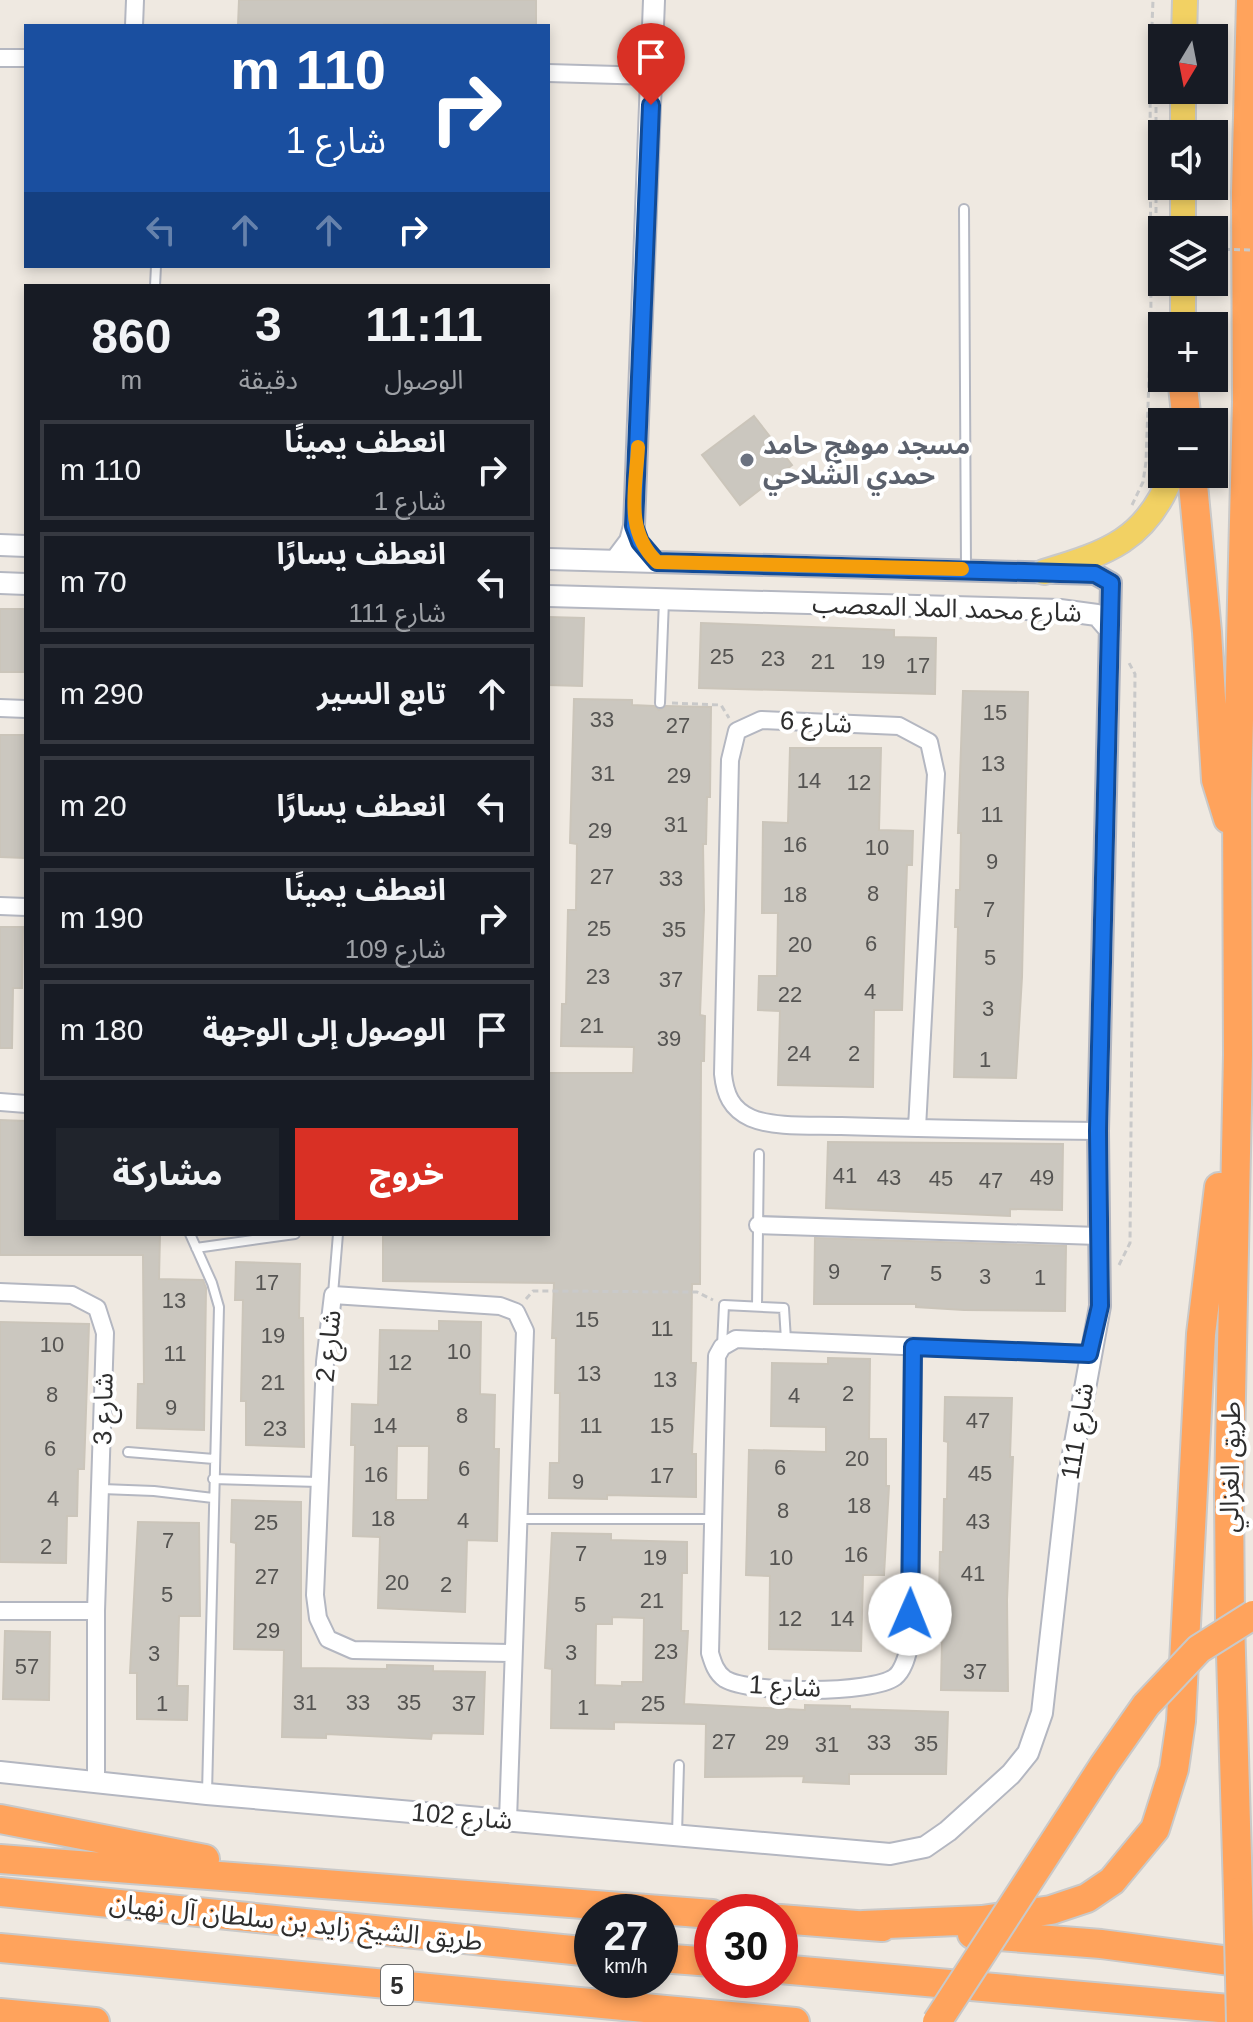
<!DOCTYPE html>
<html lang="ar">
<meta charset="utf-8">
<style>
:root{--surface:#171b24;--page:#20242c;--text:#f1f3f6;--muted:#9ea1a6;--line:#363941;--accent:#d93025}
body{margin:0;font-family:Arial,"Noto Sans Arabic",sans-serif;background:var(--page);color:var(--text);direction:rtl;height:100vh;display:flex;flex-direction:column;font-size:30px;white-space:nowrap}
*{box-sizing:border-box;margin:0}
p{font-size:26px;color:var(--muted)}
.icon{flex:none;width:44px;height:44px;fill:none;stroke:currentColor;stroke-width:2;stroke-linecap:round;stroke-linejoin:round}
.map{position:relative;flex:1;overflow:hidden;direction:ltr}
.side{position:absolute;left:24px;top:284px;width:526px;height:952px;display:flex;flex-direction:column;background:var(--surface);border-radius:0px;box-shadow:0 4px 12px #0003;direction:rtl}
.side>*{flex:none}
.guide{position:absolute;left:24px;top:24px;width:526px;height:244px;border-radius:0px;box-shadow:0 4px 12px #0003;direction:rtl;background:#1a4fa0;color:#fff;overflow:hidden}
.needle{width:52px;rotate:190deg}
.buttons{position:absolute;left:1148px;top:24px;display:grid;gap:16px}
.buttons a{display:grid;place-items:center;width:80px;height:80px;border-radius:0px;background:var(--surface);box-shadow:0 4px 12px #0003;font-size:40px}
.speed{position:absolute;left:574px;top:1894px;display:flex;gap:16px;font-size:40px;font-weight:700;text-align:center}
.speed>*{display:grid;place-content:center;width:104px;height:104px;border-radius:50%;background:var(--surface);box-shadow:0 4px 12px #0003;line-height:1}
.speed small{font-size:20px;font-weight:400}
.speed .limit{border:12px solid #d22;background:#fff;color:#111}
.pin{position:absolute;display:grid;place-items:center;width:68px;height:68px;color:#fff;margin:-82px -34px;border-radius:50% 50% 50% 0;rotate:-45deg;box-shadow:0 0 8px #0007}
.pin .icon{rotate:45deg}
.me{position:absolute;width:88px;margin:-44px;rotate:1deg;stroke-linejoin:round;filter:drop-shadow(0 0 6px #0008)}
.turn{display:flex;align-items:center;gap:28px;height:168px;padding:0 32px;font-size:36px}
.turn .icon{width:104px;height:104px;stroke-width:2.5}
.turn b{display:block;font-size:56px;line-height:68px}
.lanes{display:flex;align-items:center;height:76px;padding:0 32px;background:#0003;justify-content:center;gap:40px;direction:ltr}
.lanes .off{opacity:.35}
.eta{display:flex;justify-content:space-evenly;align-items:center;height:136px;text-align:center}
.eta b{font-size:48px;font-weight:800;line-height:56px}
.cta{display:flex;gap:16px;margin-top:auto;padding:16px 32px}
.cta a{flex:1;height:92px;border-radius:0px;background:var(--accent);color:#fff;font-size:32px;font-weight:800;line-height:92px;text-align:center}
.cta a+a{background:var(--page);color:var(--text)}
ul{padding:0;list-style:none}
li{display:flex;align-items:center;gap:24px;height:100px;margin:0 16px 12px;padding:0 16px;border:4px solid var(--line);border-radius:0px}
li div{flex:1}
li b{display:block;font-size:30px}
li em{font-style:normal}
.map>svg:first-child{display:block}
</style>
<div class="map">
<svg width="1253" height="2022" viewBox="0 0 1253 2022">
<rect width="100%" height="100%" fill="#efe9e1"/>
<path fill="#cbc7bf" stroke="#cbc5ba" stroke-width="2" fill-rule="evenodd" d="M239,0H536V26L384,24V26H238Z
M754,416L792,465L740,505L702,455Z
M0,609H26V672H0Z
M548,617L584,618L582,686L548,685Z
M701,623L894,630V637L936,638L935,694L699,688Z
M963,691L1028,692L1022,977L1016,1078L954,1077L958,927H955L956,890H960L961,833H958Z
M574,699L632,700V705L654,706L659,710L666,706L711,707L710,797H707L706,844H703L704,910L700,1015L705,1016L704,1061H701L700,1284H692L691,1363H696L692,1454H696V1497L607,1495V1499L549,1498L550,1463H559L560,1393H555L556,1338H552L554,1283L383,1281V1234H548V1073H633L634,1047L561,1046L562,1004H566L568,910H576L577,844L570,843Z
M0,735H24L25,858L0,857Z
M790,748H881L879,830L913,831L912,865H907L902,1010H874L873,1087L778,1085L780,1011L758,1010L759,976H777L778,913H762L763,822L788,823Z
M0,927H23L22,988H13L12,1048H0Z
M0,1120L26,1121V1234H160L159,1279L203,1280L206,1288L204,1430L137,1428L138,1384H144L143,1255H0Z
M828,1142L1063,1144L1062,1210L1010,1209V1216L826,1208Z
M815,1238L1066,1246L1065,1311L964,1310L916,1307V1304H814Z
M236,1262L300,1264L299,1318H303L304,1447L246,1445V1401H241L243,1300H235Z
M439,1321L481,1322L480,1394L495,1395L494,1449H499L497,1541L467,1540L465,1612L378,1608L380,1537L353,1536L355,1445H351L352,1404L378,1405L380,1330L439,1331ZM397,1446H429L428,1500H396Z
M0,1322L89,1324L84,1469H78L77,1516H67L66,1563L0,1562Z
M828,1358L870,1359L869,1439H886V1486H889L884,1575H863L861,1651L769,1649L770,1576L746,1575L749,1450L826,1452V1427L771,1426L772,1363L828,1364Z
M945,1397L1012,1398L1010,1457H1013L1007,1600L1008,1691L941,1690L942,1642H938L940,1552H943L944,1499H947L948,1442L944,1441Z
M232,1500L301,1502V1668L387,1669V1665L433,1666V1671L485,1672L483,1734L432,1733L431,1739L326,1734V1738L282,1737L284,1650L234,1649L236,1543L231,1542Z
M138,1522L199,1523L200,1616H179L177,1686H188L187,1720L137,1719V1673H130Z
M552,1533L611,1534V1540L687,1542V1573H682L681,1631H688L684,1704L805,1710V1705L850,1706V1709L948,1712L946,1774H849V1784L803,1782L804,1776L705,1777L706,1724L614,1722V1729L551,1728L552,1669L545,1668ZM612,1617L644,1618L643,1682H622V1686L595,1685L596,1624H612Z
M5,1631L50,1632L49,1700L3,1699Z"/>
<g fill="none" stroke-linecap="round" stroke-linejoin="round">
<g stroke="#b4b7c1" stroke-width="12">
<path id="service" d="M964,209L966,568
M155,286L156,266
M660,703L664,600
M190,1234L212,1283L219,1307L207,1793
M196,1248L295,1234
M333,1294L338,1234
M757,1306L759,1154
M722,1346L724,1305L784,1308L786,1340
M128,1452L214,1459
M213,1479L319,1482
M102,1489L154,1491L213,1498
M520,1519H713
M677,1834L679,1765"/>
</g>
<g stroke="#b4b7c1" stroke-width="20">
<path id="minor" d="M134,26L135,0
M0,58H26
M548,73L652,76
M0,708L26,709
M0,906L26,907
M0,1102L26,1104
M917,1128L936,774L929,742L899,726L761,720L737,731L730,760L723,1074C725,1094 731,1109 751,1118C774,1128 816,1125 841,1126C927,1129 1012,1130 1098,1131
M758,1225L1098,1236
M0,1292L72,1295L97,1308L105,1333L96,1611V1782
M913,1347L910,1644C907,1655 904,1670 895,1677C872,1694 750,1694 725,1679C716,1673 713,1663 710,1653L717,1356L722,1347L736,1339L1089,1354
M0,1611H96
M508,1820L525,1331L516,1312L500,1306L333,1295L325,1362L315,1595L318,1618L328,1639L353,1650L512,1653"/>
</g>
<g stroke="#b4b7c1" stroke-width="24">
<path id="tertiary" d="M0,545L26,546
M615,561L630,541L634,526L654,0
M0,583L26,584
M548,596L1060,610L1097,615L1110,630
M0,1772L207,1794L890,1854L925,1847L948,1831L1011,1774L1028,1753L1042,1713L1068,1482L1100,1306L1098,1131L1111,583L1095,574L548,559"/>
</g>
<g stroke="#c9c9c9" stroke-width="28">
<path id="primary" d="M1184,38L1185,0
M1183,134V90
M1183,186V230
M1183,282V326
M1044,572C1107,553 1147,540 1172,474"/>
</g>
<g stroke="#c9c9c9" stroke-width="32">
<path id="motorway" d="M1182,378L1187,422
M1192,474L1207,632L1216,780L1228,819
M0,1819L205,1859
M0,1859L712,1914
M0,1892L592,1952
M1238,1892L1230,1620L1229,1493L1238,1055L1237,799L1247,402L1246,193L1251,0
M780,1919L882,1927
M863,1925L982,1920L1051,1910L1087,1898L1112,1881L1155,1829L1174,1769L1181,1721L1201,1334L1219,1187
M972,1934L1101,1944L1253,1964
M0,1948L795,2022
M660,1958L712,1962
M780,1969L1253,2011
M0,2013L95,2022"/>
</g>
<path stroke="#c9c9c9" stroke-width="3" stroke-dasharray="6 4" stroke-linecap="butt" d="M1156,77V248H1162
M1132,505L1143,482L1146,462L1151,324L1150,76L1153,0
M672,703L721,705L729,718
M1119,1265L1130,1243L1135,674L1128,661
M526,1299L533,1291L697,1292L713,1300"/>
<use href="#service" stroke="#fff" stroke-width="8"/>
<use href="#minor" stroke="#fff" stroke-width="16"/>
<use href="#tertiary" stroke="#fff" stroke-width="20"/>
<use href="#primary" stroke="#f2d163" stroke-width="24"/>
<use href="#motorway" stroke="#ffa35c" stroke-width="28"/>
<g stroke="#c9c9c9" stroke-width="32" stroke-linecap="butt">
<path id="motorway-bridge" d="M1238,1892L1241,2022
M937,2022L1104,1765L1146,1705L1199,1649L1253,1615"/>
</g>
<path stroke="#c9c9c9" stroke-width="3" stroke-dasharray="6 4" stroke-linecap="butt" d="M1214,249L1253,250"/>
<use href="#motorway-bridge" stroke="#ffa35c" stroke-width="28"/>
</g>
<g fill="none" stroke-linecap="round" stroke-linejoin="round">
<g stroke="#114b97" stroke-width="20">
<path id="route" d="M651,105L634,526L640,542L657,562L1095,574L1111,583L1098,1131L1100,1306L1089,1354L913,1347L910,1614"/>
</g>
<use href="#route" stroke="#1a73e8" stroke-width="14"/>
<path stroke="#f59e0b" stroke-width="14" d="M638,447C636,489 624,530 657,562L962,569"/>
</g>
<circle fill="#6b7280" stroke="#fff" stroke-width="3" cx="747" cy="460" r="8"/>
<g text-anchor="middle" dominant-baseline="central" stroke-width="8" stroke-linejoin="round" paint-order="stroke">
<g font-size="22" fill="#555452">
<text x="722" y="656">25</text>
<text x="773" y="658">23</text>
<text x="823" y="661">21</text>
<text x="873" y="661">19</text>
<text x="918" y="665">17</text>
<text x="995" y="712">15</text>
<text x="602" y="719">33</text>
<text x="678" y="725">27</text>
<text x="993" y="763">13</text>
<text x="603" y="773">31</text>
<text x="679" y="775">29</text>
<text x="809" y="780">14</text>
<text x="859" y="782">12</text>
<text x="992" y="814">11</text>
<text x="676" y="824">31</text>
<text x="600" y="830">29</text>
<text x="795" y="844">16</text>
<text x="877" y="847">10</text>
<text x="992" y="861">9</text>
<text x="602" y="876">27</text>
<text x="671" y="878">33</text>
<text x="873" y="893">8</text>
<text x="795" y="894">18</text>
<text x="989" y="909">7</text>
<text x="599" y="928">25</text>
<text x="674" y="929">35</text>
<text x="871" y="943">6</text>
<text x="800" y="944">20</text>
<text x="990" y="957">5</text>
<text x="598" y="976">23</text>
<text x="671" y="979">37</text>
<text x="870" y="991">4</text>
<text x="790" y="994">22</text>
<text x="988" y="1008">3</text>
<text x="592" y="1025">21</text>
<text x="669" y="1038">39</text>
<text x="799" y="1053">24</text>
<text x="854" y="1053">2</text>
<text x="985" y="1059">1</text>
<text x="845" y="1175">41</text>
<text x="889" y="1177">43</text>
<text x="1042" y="1177">49</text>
<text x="941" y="1178">45</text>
<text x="991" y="1180">47</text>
<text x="834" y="1271">9</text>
<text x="886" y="1272">7</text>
<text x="936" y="1273">5</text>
<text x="985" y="1276">3</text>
<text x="1040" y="1277">1</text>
<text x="267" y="1282">17</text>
<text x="174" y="1300">13</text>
<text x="587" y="1319">15</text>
<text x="662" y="1328">11</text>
<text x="273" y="1335">19</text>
<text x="52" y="1344">10</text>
<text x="459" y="1351">10</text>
<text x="175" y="1353">11</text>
<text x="400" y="1362">12</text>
<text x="589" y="1373">13</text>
<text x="665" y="1379">13</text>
<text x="273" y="1382">21</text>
<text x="848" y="1393">2</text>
<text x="52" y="1394">8</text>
<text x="794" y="1395">4</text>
<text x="171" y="1407">9</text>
<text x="462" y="1415">8</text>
<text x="978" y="1420">47</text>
<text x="385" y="1425">14</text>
<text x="591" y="1425">11</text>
<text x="662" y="1425">15</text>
<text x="275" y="1428">23</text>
<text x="50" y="1448">6</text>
<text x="857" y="1458">20</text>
<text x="780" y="1467">6</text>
<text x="464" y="1468">6</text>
<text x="980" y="1473">45</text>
<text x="376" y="1474">16</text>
<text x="662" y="1475">17</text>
<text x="578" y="1481">9</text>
<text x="53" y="1498">4</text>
<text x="859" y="1505">18</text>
<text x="783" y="1510">8</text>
<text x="383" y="1518">18</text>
<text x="463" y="1520">4</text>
<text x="978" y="1521">43</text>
<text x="266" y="1522">25</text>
<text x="168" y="1540">7</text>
<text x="46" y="1546">2</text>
<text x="581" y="1553">7</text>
<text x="856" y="1554">16</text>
<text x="655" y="1557">19</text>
<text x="781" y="1557">10</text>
<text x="973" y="1573">41</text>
<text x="267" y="1576">27</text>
<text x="397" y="1582">20</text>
<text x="446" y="1584">2</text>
<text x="167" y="1594">5</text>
<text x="652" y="1600">21</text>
<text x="580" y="1604">5</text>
<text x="790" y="1618">12</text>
<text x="842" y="1618">14</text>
<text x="268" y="1630">29</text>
<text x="666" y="1651">23</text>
<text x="571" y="1652">3</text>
<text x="154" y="1653">3</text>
<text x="27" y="1666">57</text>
<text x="975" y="1671">37</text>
<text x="305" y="1702">31</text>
<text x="358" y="1702">33</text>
<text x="409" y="1702">35</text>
<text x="162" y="1703">1</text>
<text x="464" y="1703">37</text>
<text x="653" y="1703">25</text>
<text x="583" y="1707">1</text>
<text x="724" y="1741">27</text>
<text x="777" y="1742">29</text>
<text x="879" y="1742">33</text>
<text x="926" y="1743">35</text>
<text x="827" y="1744">31</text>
</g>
<rect fill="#fff" stroke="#6d6d6d" stroke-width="2" x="381" y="1965" width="32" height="40" rx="6"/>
<g font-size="24" font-weight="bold" fill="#2e2e2e">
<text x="397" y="1985">5</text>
</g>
<g font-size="26" font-weight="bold" fill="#5b616d" stroke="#fff" text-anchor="start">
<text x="763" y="445">مسجد موهج حامد<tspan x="763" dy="30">حمدي الشلاحي</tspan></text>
</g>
<g font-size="26" fill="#2e2e2e" stroke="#fff">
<text transform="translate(947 608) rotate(2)">شارع محمد الملا المعصب</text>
<text transform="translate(816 722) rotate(3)">شارع 6</text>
<text transform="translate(328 1346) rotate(-84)">شارع 2</text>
<text transform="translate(103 1409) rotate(-89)">شارع 3</text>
<text transform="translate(1077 1431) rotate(-81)">شارع 111</text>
<text transform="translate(1230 1467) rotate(-89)">طريق الغزالي</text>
<text transform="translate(785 1686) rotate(3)">شارع 1</text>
<text transform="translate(462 1816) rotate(5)">شارع 102</text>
<text transform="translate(296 1922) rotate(6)">طريق الشيخ زايد بن سلطان آل نهيان</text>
</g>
</g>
</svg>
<div class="buttons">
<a><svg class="needle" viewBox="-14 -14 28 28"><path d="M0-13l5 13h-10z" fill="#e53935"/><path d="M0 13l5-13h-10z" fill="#9ea1a6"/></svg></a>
<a><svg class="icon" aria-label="sound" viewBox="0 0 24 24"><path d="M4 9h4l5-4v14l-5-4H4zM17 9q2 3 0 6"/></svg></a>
<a><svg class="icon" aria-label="layers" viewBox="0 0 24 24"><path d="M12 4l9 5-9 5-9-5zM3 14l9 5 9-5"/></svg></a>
<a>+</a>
<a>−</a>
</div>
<div class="speed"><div>27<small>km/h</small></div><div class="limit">30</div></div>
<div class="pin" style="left:651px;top:105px;background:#d93025"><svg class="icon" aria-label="arrive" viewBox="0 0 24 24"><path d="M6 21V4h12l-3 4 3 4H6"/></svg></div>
<svg class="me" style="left:910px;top:1614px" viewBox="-20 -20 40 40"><circle r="19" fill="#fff"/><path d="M0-13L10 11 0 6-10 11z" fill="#1a73e8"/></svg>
<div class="guide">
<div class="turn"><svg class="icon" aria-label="right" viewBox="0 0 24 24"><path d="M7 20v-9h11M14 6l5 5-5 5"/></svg><div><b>110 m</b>شارع 1</div></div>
<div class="lanes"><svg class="icon off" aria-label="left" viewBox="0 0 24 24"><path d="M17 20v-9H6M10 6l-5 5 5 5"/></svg><svg class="icon off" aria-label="ahead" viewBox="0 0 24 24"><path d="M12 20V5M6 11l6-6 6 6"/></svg><svg class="icon off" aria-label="ahead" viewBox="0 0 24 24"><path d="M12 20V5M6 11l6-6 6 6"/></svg><svg class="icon" aria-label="right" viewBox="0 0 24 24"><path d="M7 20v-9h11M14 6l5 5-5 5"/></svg></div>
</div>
<section class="side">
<div class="eta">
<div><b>11:11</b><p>الوصول</p></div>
<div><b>3</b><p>دقيقة</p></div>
<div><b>860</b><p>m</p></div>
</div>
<ul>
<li><svg class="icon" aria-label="right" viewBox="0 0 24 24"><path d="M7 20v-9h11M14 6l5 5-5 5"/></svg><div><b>انعطف يمينًا</b><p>شارع 1</p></div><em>110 m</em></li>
<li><svg class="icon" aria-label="left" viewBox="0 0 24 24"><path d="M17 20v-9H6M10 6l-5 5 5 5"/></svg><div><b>انعطف يسارًا</b><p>شارع 111</p></div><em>70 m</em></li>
<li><svg class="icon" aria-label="ahead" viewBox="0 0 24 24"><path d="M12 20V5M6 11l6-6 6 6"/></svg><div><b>تابع السير</b></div><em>290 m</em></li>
<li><svg class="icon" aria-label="left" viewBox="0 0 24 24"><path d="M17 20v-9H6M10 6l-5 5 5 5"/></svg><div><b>انعطف يسارًا</b></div><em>20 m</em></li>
<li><svg class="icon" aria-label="right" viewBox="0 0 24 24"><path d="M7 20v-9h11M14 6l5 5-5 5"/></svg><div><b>انعطف يمينًا</b><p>شارع 109</p></div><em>190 m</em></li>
<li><svg class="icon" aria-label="arrive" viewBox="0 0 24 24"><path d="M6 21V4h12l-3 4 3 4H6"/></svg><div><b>الوصول إلى الوجهة</b></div><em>180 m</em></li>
</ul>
<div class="cta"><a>خروج</a><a>مشاركة</a></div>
</section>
</div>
